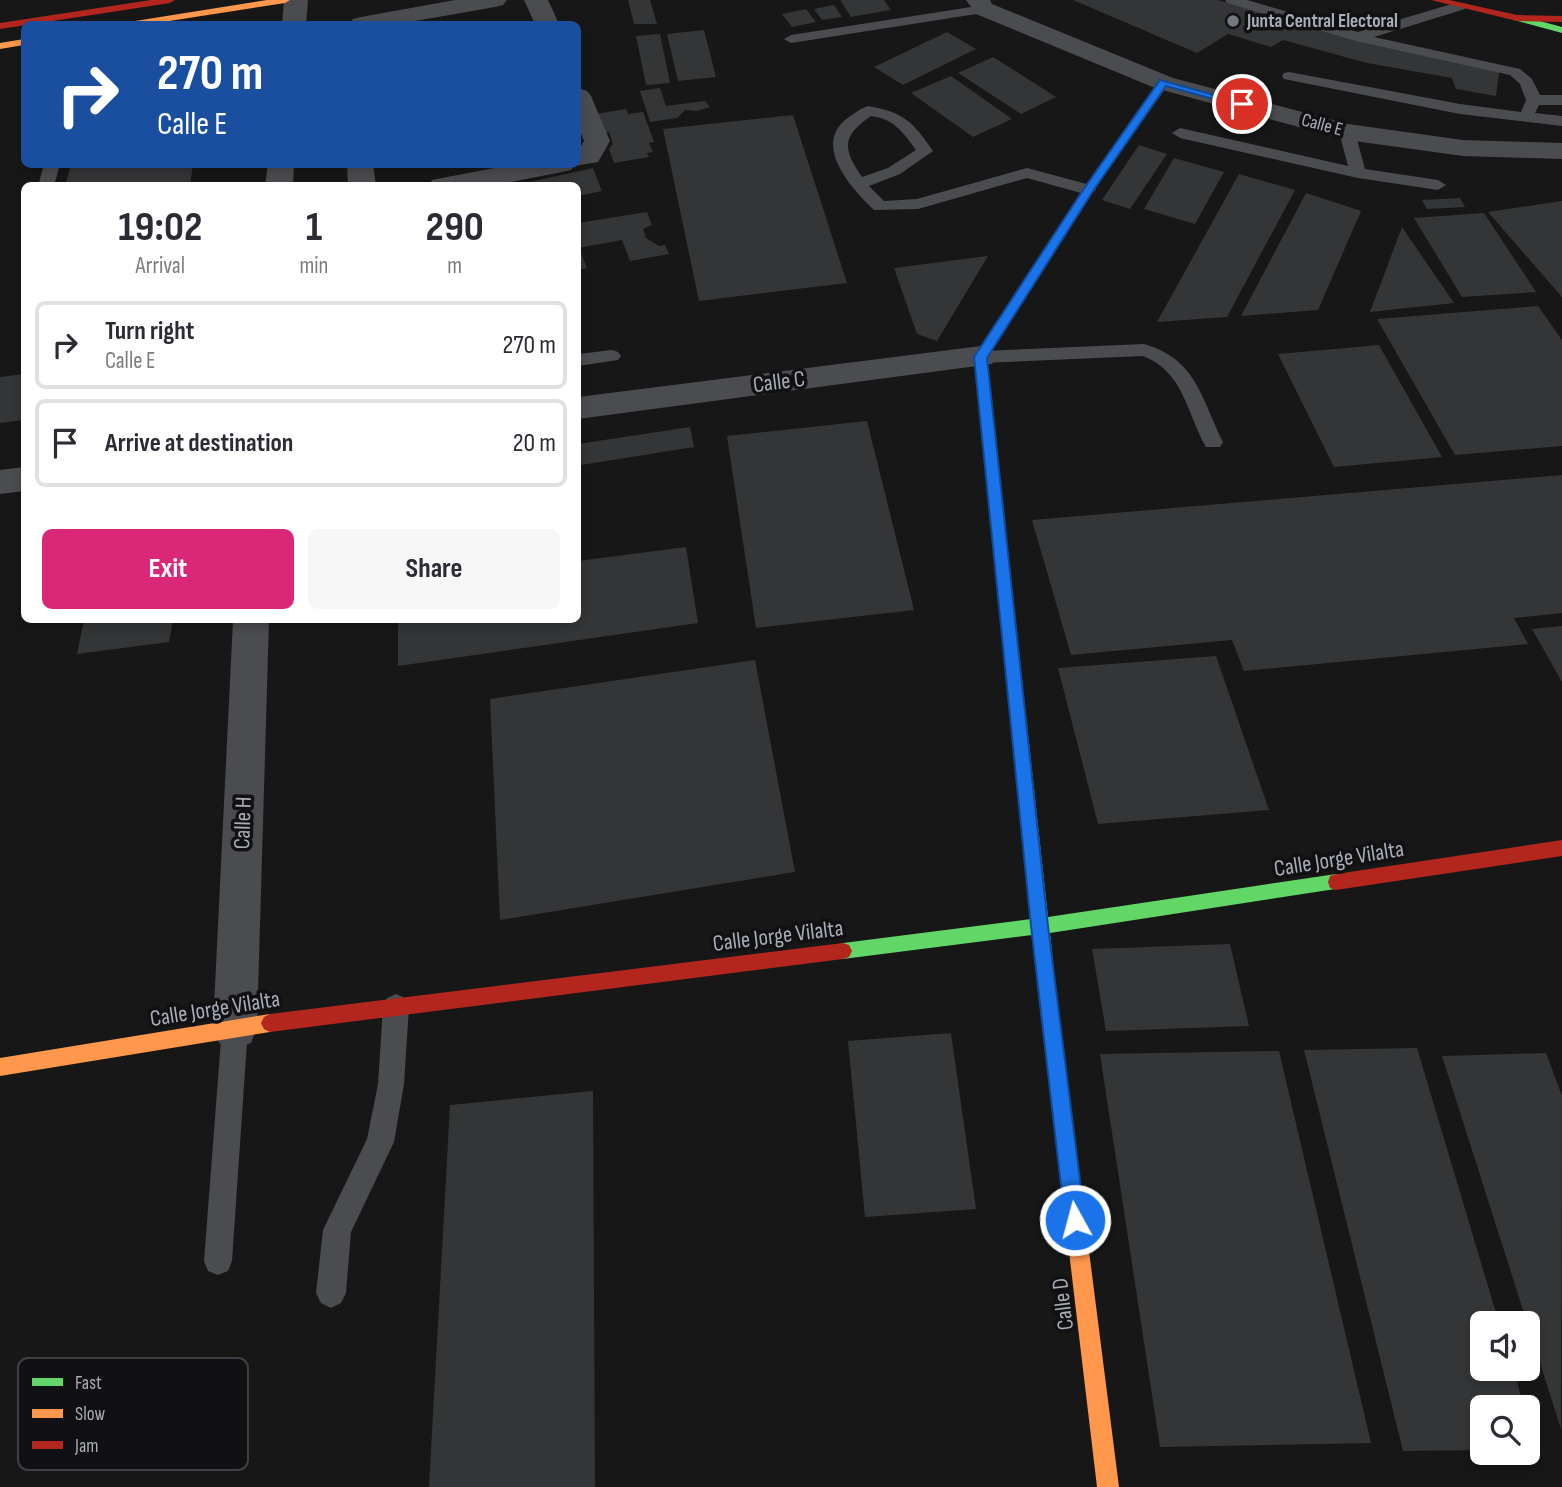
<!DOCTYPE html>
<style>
:root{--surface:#fff;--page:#f7f7f7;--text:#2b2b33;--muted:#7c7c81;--line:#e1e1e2;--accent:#db2777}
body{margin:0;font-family:"Sofia Sans Condensed",sans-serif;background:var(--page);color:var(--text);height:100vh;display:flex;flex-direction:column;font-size:26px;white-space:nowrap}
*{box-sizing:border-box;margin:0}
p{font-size:23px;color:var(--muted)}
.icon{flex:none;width:38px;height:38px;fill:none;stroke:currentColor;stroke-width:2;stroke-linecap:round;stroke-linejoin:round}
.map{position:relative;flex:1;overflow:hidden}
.drawer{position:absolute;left:21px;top:182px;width:560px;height:441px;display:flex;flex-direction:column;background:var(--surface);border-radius:10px;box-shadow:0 4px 10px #0003}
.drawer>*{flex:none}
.hud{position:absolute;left:21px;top:21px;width:560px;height:147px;border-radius:10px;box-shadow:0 4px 10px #0003;background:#1a4fa0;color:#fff;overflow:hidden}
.fabs{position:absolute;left:1470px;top:1311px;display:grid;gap:14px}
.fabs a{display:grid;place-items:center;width:70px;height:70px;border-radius:10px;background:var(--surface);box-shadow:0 4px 10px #0003;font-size:35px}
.pin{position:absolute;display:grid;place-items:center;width:60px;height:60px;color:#fff;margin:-30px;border:4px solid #fff;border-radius:50%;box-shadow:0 2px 7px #0007}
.me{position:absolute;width:77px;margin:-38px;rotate:353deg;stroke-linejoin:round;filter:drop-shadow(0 0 5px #0008)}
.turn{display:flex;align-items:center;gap:24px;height:147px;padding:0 21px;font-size:32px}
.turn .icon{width:91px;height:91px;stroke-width:2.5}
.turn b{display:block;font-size:49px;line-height:60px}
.eta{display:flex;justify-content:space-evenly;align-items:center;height:119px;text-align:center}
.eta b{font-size:42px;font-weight:700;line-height:49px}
.action{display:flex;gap:14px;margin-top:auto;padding:14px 21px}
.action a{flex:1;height:80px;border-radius:10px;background:var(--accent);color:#fff;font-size:28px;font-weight:700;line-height:80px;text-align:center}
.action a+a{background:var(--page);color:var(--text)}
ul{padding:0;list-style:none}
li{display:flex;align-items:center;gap:21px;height:88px;margin:0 14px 10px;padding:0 7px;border:4px solid var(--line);border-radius:10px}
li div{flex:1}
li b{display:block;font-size:26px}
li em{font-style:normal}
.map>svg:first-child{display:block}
</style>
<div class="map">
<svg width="1562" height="1487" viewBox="0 0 1562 1487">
<rect width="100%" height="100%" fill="#171717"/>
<path fill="#343537" d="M628,0H650L657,24H634Z
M840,0H884L891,10L851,17Z
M1073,0H1218L1328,32L1500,67L1496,96L1456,89L1452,78L1367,63L1283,40L1271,47L1228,34L1197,53Z
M834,5L842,17L822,20L814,9Z
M806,9L816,22L792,27L782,14Z
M704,30L716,77L678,81L667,34Z
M947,32L976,49L903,85L874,67Z
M660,34L670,83L646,85L636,36Z
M993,57L1056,97L1021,114L958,73Z
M951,76L1012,119L973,137L911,93Z
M660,88L666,106L705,101L710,107L697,111L685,110L677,118L650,122L640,91Z
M626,109L628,114L643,112L654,142L649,143L653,152L647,153L649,157L614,163L609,149L613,144L609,132L601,134L595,114Z
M793,115L847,283L699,301L663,129Z
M1139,145L1167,154L1130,209L1102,200Z
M1174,158L1224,172L1195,224L1144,209Z
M71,164H193L190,186H65Z
M593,168L602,191L578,196V186H512Z
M1239,174L1295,190L1227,317L1157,322Z
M1306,193L1361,211L1318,310L1241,316Z
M1460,198L1465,207L1427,209L1422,200Z
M1562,201V297L1488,212Z
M647,212L652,225L643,229L646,238L659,246L665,245L669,254L630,261L622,240L578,248V223Z
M1484,213L1536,292L1462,297L1414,218Z
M1402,227L1454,303L1370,312Z
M580,250L587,268L578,270V251Z
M988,256L937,341L917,334L894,268Z
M1538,306L1562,340V446L1455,455L1377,319Z
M1379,345L1442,457L1334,467L1278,354Z
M24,374V420L0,423V377Z
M867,421L914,610L756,628L727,436Z
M690,427L694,447L581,465L578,444Z
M1562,475V613L1514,618L1528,644L1244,671L1232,640L1071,655L1032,520Z
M686,547L698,623L398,666V620H578V561Z
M84,620H173L169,642L77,654Z
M1562,626V682L1532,629Z
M1216,656L1269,810L1098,824L1058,668Z
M755,660L795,872L500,920L490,699Z
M1230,944L1249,1026L1106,1031L1092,949Z
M951,1033L976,1209L865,1217L848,1041Z
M1417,1048L1499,1323H1482V1368H1513L1524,1407H1482V1450L1403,1451L1304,1050Z
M1279,1051L1371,1443L1160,1447L1100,1054Z
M1546,1053L1562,1096L1561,1429L1442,1056Z
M593,1091L595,1487H429L450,1105Z
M1528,1420L1537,1448L1528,1449Z"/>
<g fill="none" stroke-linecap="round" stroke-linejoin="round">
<path fill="#4b4c50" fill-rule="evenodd" d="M1225,0H1247L1358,32L1455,3H1465V9L1374,37L1520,69L1532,79L1540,95H1562V105H1539L1535,113L1562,116V126L1460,114L1284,79L1282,76L1284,73L1289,72L1460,104L1521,112L1526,100L1520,84L1510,75L1356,41L1227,3Z
M984,5L991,9L989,12L791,43L784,39L791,35Z
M868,106C904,112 913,122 933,151L900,174L869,186L884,201L917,199L1027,168L1094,186L1096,190L1088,195L1027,178L918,209L874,210C852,189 810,144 849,117C855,113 861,108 868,106ZM871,116C894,119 903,132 916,150L888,168L862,177C842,148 842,136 871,116Z
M1347,127L1355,132L1365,169L1438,180L1446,185L1438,190L1358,178L1180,138L1172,133L1180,128L1348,166L1339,132Z
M44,164H60L54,186H38Z
M1144,344C1196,359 1201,397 1223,442L1220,447H1206C1186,412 1184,372 1143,356L981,363L975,361L972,357L975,353L981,351Z
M612,350L618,352L621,356L618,360L578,366V354Z
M396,994L405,998L409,1007L404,1084L394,1142L351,1232L346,1293L341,1303L331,1308L321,1303L316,1293L323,1230L367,1139L378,1084L383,1007L387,998Z
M235,1014L244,1018L248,1027L232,1261L228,1271L218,1275L208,1271L204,1261L222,1027L226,1018Z"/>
<path fill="#4b4c50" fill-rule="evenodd" d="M284,0H308L306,24H282Z
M455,0H507L503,5L495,7L398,24H349L353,19L361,17Z
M524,0H548L559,24H535Z
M966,0H990L992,4L1173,78L1348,124L1463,140L1562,143V159L1463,156L1347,140L1155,88L976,14Z
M578,88L587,91L591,96L610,141L598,162L574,166L571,170L562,172L490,186H429L432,180L442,178L515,164H578V151L584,141L578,126Z
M268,164H294L293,186H265Z
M347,164H373L376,186H348Z
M981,346L992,350L996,357L992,364L578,419V397Z
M24,467V491L0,494V470Z
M233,620H269L257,1027L251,1043L235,1049L219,1043L213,1027Z"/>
<path fill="#63d668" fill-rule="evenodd" d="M1517,15L1562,27V33L1514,20V16Z
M995,492L1002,497L1048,917L1336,874L1342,876L1344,882L1342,888L1050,933L1056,991L1053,997L1047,1000L1041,997L1038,991L1032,935L843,959L837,957L834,951L837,945L843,943L1031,919L988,497Z"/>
<path fill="#ff974d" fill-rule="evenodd" d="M267,0H290L285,3L150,24H130L135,21Z
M24,39V45L0,49V43Z
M1160,81L1169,83L1107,170H1099L1098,168Z
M1047,982L1053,985L1056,991L1119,1487H1097L1038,991L1041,985Z
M270,1014L276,1017L279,1023L276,1029L270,1032L0,1076V1058Z"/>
<path fill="#b3261e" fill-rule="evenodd" d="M151,0H175L170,3L0,29V23Z
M1431,0H1449L1517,15L1562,16V22L1517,21Z
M1099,166L1108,168L987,357L1002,497L1000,501H990L975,357Z
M1562,840V856L1336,890L1330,888L1328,882L1330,876L1336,874Z
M843,943L849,945L852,951L849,957L843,959L270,1032L264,1029L261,1023L264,1017L270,1014Z"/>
</g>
<path fill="#1a73e8" stroke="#114b97" stroke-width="2" d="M1160,80L1247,104L1242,107L1166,86L1093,191L987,358L1048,926L1085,1220L1082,1227L1075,1230L1068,1227L1065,1220L1031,926L974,357L1083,190Z"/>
<circle fill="#757880" stroke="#111113" stroke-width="2.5" cx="1233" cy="21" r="7"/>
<g text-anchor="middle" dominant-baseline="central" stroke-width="7" stroke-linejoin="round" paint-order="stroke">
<g font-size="19" font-weight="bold" fill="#a8adb8" stroke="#111113" text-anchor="start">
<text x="1247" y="21">Junta Central Electoral</text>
</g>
<g font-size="19" fill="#a8adb8" stroke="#111113">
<text transform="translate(1322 125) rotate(15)">Calle E</text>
</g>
<g font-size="23" fill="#a8adb8" stroke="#111113">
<text transform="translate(779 382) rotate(-7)">Calle C</text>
<text transform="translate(243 823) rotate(-88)">Calle H</text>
<text transform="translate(1339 859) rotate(-9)">Calle Jorge Vilalta</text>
<text transform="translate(778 936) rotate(-7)">Calle Jorge Vilalta</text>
<text transform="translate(215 1009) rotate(-9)">Calle Jorge Vilalta</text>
<text transform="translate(1063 1304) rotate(-97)">Calle D</text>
</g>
</g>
<rect x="18" y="1358" width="230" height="112" rx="10" fill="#111113" stroke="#3e4045" stroke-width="2"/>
<rect x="32" y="1378" width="31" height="8" fill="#63d668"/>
<rect x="32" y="1409" width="31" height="9" fill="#ff974d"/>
<rect x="32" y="1441" width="31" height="8" fill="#b3261e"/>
<g font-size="19" fill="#a8adb8">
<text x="75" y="1389">Fast</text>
<text x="75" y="1420">Slow</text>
<text x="75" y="1452">Jam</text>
</g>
</svg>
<div class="fabs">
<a><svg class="icon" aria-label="sound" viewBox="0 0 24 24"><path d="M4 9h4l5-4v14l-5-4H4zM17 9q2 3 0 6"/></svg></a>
<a><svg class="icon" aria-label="search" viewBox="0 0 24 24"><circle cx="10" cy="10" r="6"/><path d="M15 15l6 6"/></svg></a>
</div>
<div class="pin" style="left:1242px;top:104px;background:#d93025"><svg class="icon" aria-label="arrive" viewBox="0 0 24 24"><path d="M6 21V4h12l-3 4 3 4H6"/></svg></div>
<svg class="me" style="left:1075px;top:1220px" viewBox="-20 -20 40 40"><circle r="17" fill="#1a73e8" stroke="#fff" stroke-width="3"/><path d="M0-11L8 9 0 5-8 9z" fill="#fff"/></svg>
<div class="hud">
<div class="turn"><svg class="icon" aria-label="right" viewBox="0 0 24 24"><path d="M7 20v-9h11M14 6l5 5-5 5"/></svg><div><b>270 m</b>Calle E</div></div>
</div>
<section class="drawer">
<div class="eta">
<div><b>19:02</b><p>Arrival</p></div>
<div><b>1</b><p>min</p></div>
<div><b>290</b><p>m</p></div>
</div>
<ul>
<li><svg class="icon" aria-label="right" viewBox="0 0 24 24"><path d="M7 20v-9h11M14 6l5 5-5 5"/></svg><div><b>Turn right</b><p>Calle E</p></div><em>270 m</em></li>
<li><svg class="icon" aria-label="arrive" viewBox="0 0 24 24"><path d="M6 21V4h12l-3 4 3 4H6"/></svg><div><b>Arrive at destination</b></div><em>20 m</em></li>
</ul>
<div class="action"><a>Exit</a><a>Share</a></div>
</section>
</div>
